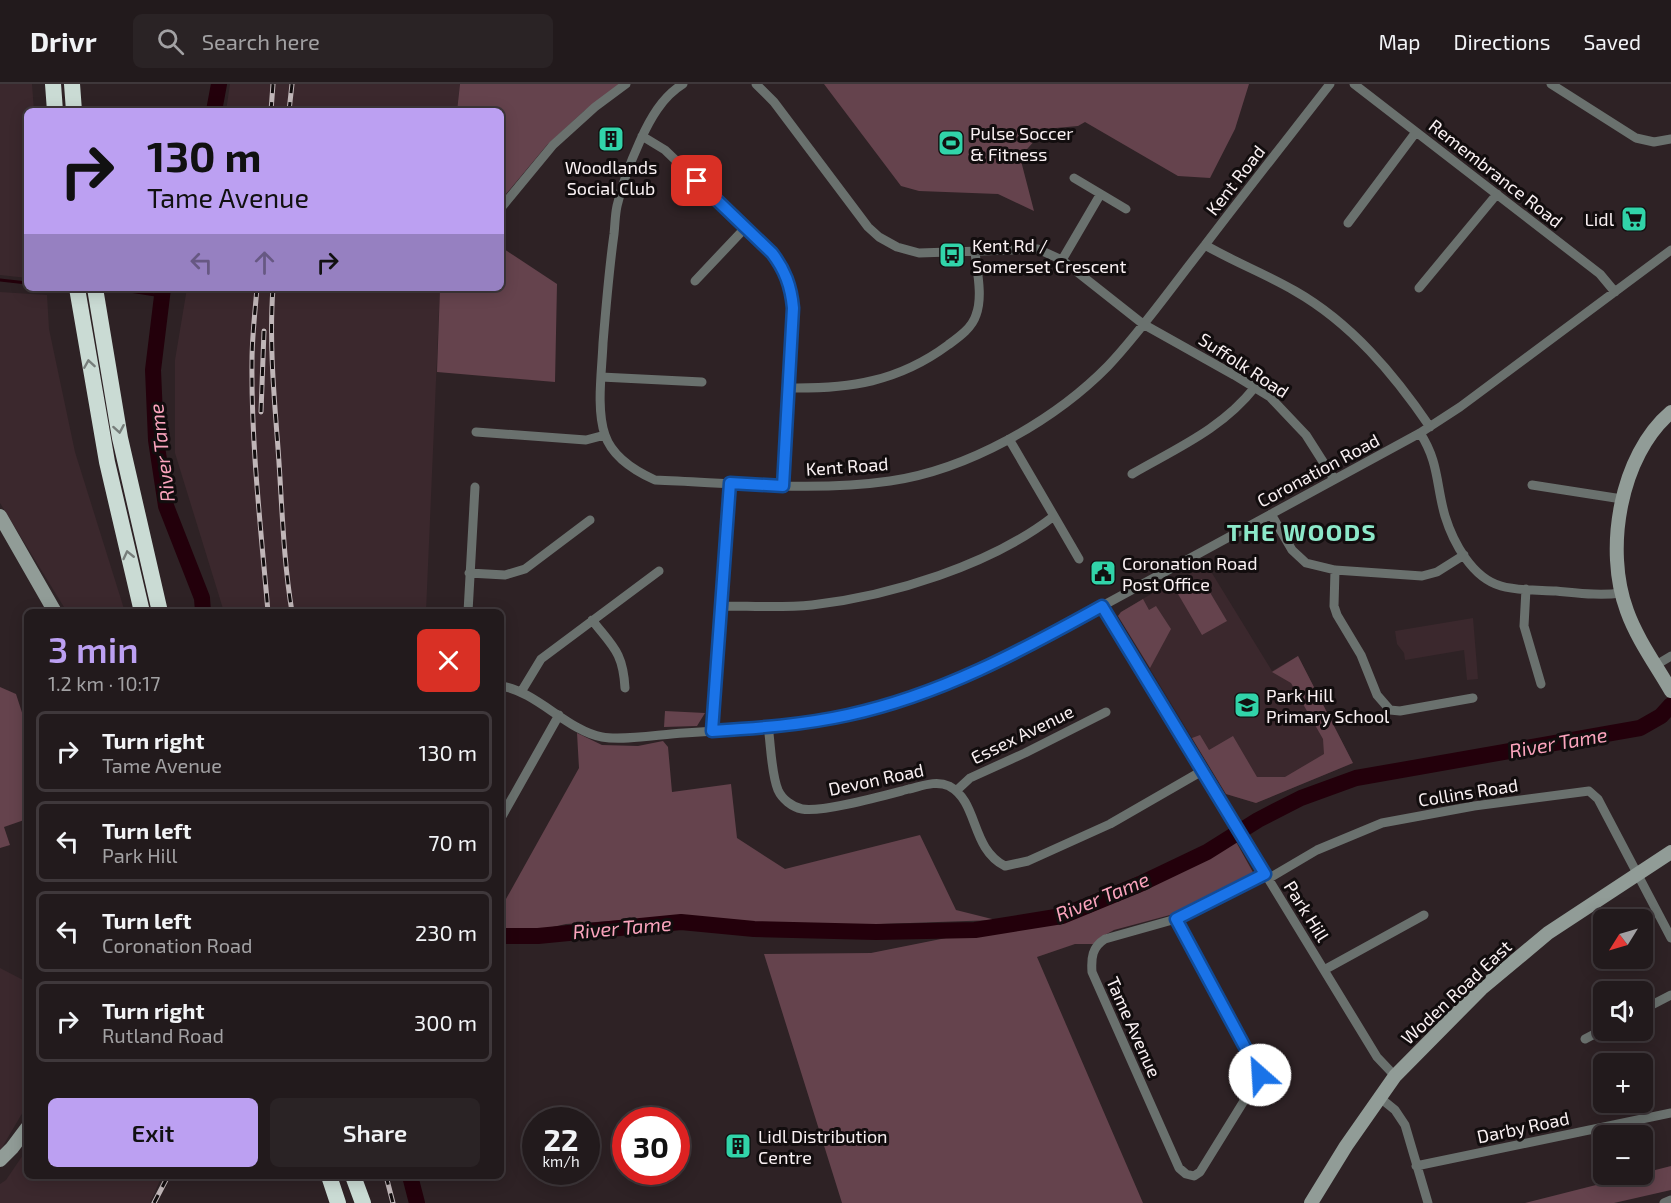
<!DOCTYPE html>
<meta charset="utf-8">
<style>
:root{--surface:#221a1c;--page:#2a2325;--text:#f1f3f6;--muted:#a2a1a3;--line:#3f383b;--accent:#bca0f2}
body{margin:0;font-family:"Exo 2",sans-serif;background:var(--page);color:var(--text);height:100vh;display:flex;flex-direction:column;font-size:22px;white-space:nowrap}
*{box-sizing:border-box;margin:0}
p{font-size:20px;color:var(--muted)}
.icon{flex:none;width:33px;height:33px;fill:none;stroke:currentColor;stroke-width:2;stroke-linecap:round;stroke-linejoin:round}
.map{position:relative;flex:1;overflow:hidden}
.sheet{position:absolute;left:24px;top:525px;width:480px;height:570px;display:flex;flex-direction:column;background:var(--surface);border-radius:9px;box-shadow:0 3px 15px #0003,0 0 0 2px var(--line)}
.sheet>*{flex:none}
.hud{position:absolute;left:24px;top:24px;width:480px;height:183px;border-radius:9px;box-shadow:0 3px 15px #0003,0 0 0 2px var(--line);background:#bca0f2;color:#111;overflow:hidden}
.needle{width:39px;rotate:233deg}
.fabs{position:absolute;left:1593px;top:825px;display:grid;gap:12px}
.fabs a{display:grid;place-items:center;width:60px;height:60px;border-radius:9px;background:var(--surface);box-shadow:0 3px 15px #0003,0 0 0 2px var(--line);font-size:30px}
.speed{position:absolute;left:522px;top:1023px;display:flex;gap:12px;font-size:30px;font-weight:700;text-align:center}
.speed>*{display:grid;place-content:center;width:78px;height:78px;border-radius:50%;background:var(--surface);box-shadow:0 3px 15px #0003,0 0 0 2px var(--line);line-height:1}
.speed small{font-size:15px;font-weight:400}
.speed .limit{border:9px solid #d22;background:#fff;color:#111}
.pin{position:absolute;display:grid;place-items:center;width:51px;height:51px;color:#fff;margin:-26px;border-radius:12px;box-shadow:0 3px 9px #0006}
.me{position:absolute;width:66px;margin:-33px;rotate:334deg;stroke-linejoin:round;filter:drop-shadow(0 0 4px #0008)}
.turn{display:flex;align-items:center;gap:21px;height:126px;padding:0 24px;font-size:27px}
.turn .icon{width:78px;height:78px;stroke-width:2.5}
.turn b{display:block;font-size:42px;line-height:51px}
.lanes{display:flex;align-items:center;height:57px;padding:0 24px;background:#0003;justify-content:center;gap:30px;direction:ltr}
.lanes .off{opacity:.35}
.round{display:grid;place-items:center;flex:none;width:63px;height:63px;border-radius:9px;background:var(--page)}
.headline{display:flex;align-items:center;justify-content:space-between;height:102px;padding:0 24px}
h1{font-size:36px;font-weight:600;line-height:45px;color:var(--accent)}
.cta{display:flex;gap:12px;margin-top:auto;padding:12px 24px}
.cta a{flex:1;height:69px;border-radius:9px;background:var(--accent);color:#111;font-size:24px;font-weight:600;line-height:69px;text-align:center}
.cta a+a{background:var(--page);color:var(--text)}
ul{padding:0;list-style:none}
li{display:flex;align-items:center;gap:18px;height:81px;margin:0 12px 9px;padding:0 12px;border:3px solid var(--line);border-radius:9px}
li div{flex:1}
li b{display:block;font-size:22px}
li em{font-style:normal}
header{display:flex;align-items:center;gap:36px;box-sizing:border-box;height:84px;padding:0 30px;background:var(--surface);border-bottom:2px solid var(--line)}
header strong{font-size:28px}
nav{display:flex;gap:33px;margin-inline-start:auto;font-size:21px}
.search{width:420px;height:54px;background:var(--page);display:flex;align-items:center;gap:15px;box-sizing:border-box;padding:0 21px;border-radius:9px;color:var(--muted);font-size:22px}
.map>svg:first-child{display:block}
</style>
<header>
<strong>Drivr</strong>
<div class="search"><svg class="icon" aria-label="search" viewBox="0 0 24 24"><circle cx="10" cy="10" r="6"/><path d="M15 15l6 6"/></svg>Search here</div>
<nav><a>Map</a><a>Directions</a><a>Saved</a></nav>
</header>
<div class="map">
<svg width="1671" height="1119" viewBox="0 0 1671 1119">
<rect width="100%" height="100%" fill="#2e2225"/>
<path fill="#3b282d" d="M0,0H32L34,27H27V194L0,191Z
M230,0H460L457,27H226Z
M187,204H440L426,528H224L175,369V276Z
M0,208L47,211L49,245L75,368L125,528H67L0,419Z
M1207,481L1272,587L1298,572L1353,679L1256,719L1226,710L1118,532L1121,528L1151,510Z
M1473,534L1478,595L1467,596L1464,566L1405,576L1404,569L1397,560L1395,547Z
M0,884L27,898V1021L0,1067Z
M27,1065V1092H162L150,1119H0V1100L6,1096Z"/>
<path fill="#65434d" d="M460,0H622L584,27L547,61L501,116V27H457Z
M824,0H1249L1235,45L1210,94L1178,92L1085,38L1078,42L1045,45L1020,73L1034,127L998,110L919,107L901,102Z
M501,163L557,200L555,298L437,288L440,204H501Z
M1202,495L1227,537L1202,551L1178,510Z
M1143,515L1149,526L1156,522L1171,545L1150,584L1118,532L1121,528Z
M1298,572L1353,679L1256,719L1226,710L1192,654L1200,651L1209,666L1233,652L1257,693H1285L1324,670L1323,655L1291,599L1272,588Z
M0,603L16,610L27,644V735L4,743L10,761L0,764Z
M665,627L705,629L697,642L664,643Z
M577,649L602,661L638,662L663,657L668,663L672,708L731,700L737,754L785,785L920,751L956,826L996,836L823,842L670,833L566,840L544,845H501V824L579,684Z
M1235,756L1254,790L1170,831L1114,846L1101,853L1093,860H1075L1037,873L1143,1119H842L764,870L871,869L966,850L1042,839L1118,814L1217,768Z
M1671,1082V1106L1614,1119H1525Z"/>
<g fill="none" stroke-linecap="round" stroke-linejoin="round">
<path stroke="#23000b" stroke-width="3" d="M0,196L27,199
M110,204L162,212"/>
<path stroke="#23000b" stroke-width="16" d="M214,27L219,0
M163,204L153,286L156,356L166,422L202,514L203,528
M501,852H538L681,838L754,845L876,848L975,846L1062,832L1140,800L1207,768L1258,736L1301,714L1356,694L1640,644L1661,632L1671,621
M410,1092L417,1119"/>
<path stroke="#6a716e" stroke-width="9" d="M683,0C662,13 650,35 640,57C630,79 622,100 617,122C615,131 615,141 614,150C609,186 606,222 603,259C602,286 596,325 605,351C612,372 635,387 655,396C733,399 813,408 890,397C967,386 1054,337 1108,282C1143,245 1173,201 1205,161C1246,107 1288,54 1330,0
M756,0L774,18L868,143L879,153L897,163L919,169L1038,165L1062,176L1143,240L1234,291L1270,313L1306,351L1334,395
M1354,0L1600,190L1615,208
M1551,0L1636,54L1654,58L1671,55
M642,52L665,66L772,169C785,186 791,202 793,224L783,402
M1074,94L1126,125
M501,124L553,61L595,23L626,0
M1348,139L1416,48
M1205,161C1234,178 1266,190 1295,207C1351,239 1394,290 1430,343
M1062,176L1100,111
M695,197L746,143
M1419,204L1497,110
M601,293L702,298
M788,304C849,305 898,298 948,261C959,253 972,244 976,231C983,213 977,187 975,168
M476,348L586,356L605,351
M1420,349C1439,378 1436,401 1445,432C1453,458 1472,494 1501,502C1518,507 1538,506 1556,507C1578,509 1599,512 1621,509
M1132,390C1177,364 1222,345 1255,303
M1532,401L1622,415
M1271,430L1292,466L1306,479L1335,486L1422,492L1437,488L1464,471
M1054,432L1079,475
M1335,486L1334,522L1337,531L1361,571L1377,611L1390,626L1400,627L1473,614
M469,489L505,491L525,485L590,436
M1526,505L1524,542L1541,600
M721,522C751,522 782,524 812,521C891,512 991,481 1054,432L1009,355
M1102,522L1377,973L1395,992
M468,528L475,403
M592,536C613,563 623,568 625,604
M1656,581L1671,572
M501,602C536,607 568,647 602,653C624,657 661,650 684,649C734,646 784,643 834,634C896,623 958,599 1014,570L1420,349L1460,323L1671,166
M521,608L541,575L659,487
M768,642C771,661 771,689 778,706C782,715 792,723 802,725C822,729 886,711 909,705C922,702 936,696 949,702C979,718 970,764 1005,782L1028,777L1110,740L1202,687
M712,647L730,399
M956,707L970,694L1025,669L1106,628
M501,734L559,631
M1268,795L1317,766L1382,739L1474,722L1589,707L1598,715L1671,854
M1176,835L1260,991L1200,1088L1194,1092L1186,1090L1179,1084L1092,888C1091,874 1092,863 1105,855L1176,835L1265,790
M1324,886L1424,831
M1642,926L1671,911
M1585,955L1604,945
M1379,1013L1395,1026L1405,1041L1428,1119
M1416,1082L1671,1029
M1664,1119L1671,1116"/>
<path stroke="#919c97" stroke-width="14" d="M1671,328C1620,371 1604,466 1627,527C1637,555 1656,581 1671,607
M0,432L55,528
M0,1076L12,1064L27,1044
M1311,1119L1346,1062L1395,992L1481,905L1548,849L1671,768"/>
<path stroke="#cadbd4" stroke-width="16" d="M53,0L55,27
M72,0L74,27
M77,204L107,378L142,528
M95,204L120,354L160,528
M329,1092L338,1119
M353,1092L363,1119"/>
<g stroke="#c0b6b8" stroke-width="5">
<path id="rail" d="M271,27L273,0
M289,27L292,0
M257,204C255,228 252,253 252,277C251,361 261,445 268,528
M273,204C269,257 274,311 278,364C282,418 283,474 292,528
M261,328L264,247
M386,1092L393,1119
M154,1119L168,1092"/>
</g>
<use href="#rail" stroke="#120d0e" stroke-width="3" stroke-dasharray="9" stroke-linecap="butt"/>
</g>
<defs><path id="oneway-chevron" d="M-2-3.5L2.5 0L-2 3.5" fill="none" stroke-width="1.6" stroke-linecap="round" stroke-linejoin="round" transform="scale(1.5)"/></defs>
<g stroke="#777e7b">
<use href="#oneway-chevron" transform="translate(89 280) rotate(-99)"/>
<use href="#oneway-chevron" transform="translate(119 345) rotate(80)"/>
<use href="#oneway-chevron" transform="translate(128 471) rotate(-103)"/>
</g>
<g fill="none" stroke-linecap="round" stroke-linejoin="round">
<g stroke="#114b97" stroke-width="15">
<path id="route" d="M697,97L772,169C785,186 791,202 793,224L783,402L730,399L712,647C758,644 803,641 848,631C940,611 1021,567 1102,522L1265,790L1176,835L1260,991"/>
</g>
<use href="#route" stroke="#1a73e8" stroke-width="10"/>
</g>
<defs>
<g id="building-square" transform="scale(1.35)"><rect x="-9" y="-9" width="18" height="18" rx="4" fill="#31d4a9" stroke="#120d0e"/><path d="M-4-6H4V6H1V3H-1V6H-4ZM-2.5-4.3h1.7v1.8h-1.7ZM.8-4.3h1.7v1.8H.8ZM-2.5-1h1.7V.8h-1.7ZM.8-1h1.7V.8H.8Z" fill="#111"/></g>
<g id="stadium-square" transform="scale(1.35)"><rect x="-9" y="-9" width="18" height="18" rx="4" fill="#31d4a9" stroke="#120d0e"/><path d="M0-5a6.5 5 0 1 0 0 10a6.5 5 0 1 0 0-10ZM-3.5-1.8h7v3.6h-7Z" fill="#111"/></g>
<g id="supermarket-square" transform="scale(1.35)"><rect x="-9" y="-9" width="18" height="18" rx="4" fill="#31d4a9" stroke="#120d0e"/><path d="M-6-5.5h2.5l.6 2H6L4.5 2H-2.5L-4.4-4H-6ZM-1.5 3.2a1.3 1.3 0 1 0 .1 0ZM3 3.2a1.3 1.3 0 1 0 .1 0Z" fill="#111"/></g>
<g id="bus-square" transform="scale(1.35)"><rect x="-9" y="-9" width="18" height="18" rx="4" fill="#31d4a9" stroke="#120d0e"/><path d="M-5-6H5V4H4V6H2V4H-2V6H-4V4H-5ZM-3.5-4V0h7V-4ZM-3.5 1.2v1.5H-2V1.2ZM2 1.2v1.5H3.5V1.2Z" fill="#111"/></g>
<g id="civic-square" transform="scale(1.35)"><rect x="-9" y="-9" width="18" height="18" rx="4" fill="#31d4a9" stroke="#120d0e"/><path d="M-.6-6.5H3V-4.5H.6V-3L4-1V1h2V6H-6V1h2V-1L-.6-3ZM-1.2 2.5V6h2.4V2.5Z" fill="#111"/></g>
<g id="school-square" transform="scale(1.35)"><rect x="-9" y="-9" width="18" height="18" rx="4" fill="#31d4a9" stroke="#120d0e"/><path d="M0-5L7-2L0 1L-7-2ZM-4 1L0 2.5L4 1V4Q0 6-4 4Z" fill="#111"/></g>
</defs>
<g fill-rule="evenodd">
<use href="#building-square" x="611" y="55"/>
<use href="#stadium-square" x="951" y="59"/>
<use href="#supermarket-square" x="1634" y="135"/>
<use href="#bus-square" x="952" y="171"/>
<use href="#civic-square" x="1103" y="489"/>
<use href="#school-square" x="1247" y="621"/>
<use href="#building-square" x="738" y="1062"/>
</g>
<g text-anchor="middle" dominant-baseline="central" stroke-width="6" stroke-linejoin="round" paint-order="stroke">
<g font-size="18" fill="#faf1f3" stroke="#120d0e" text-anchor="start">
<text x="970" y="49">Pulse Soccer<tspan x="970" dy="21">&amp; Fitness</tspan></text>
<text x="611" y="83" text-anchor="middle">Woodlands<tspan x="611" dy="21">Social Club</tspan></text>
<text x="1614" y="135" text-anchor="end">Lidl</text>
<text x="972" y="161">Kent Rd /<tspan x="972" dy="21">Somerset Crescent</tspan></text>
<text x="1122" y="479">Coronation Road<tspan x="1122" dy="21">Post Office</tspan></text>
<text x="1266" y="611">Park Hill<tspan x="1266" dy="21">Primary School</tspan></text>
<text x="758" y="1052">Lidl Distribution<tspan x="758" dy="21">Centre</tspan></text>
</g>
<g font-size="18" fill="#faf1f3" stroke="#120d0e">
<text transform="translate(1496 89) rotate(38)">Remembrance Road</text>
<text transform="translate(1235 96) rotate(-52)">Kent Road</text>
<text transform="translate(1244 281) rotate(33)">Suffolk Road</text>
<text transform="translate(847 382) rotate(-4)">Kent Road</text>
<text transform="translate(1318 386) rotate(-28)">Coronation Road</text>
<text transform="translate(1022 650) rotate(-26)">Essex Avenue</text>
<text transform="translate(876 695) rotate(-12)">Devon Road</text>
<text transform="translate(1468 708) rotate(-9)">Collins Road</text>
<text transform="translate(1307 827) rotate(58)">Park Hill</text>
<text transform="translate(1456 908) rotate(-43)">Woden Road East</text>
<text transform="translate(1134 943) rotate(66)">Tame Avenue</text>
<text transform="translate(1523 1043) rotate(-12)">Darby Road</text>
</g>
<g font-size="20" font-style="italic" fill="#fba4bd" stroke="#120d0e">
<text transform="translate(161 369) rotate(-97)">River Tame</text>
<text transform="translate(1558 658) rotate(-10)">River Tame</text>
<text transform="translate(1102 812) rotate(-22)">River Tame</text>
<text transform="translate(622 843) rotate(-5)">River Tame</text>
</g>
<g font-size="24" font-weight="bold" letter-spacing="1.5" fill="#8ce8c9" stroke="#120d0e">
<text x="1302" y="447">THE WOODS</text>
</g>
</g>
</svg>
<div class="fabs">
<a><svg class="needle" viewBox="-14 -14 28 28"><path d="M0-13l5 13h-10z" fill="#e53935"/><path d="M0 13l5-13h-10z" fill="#a2a1a3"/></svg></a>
<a><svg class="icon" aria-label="sound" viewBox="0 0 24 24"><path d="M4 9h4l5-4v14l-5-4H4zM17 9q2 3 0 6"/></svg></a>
<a>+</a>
<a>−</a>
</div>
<div class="speed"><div>22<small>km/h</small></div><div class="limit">30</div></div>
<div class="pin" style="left:697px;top:97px;background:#d93025"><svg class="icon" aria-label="arrive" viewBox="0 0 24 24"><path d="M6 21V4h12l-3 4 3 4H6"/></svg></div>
<svg class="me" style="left:1260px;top:991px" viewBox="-20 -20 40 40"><circle r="19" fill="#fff"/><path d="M0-13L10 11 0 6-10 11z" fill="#1a73e8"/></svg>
<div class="hud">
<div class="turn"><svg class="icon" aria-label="right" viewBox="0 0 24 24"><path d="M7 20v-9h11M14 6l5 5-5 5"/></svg><div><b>130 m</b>Tame Avenue</div></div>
<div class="lanes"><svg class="icon off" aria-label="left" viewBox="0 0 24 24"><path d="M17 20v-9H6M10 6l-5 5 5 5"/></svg><svg class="icon off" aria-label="ahead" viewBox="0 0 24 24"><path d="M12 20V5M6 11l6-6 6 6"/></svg><svg class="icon" aria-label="right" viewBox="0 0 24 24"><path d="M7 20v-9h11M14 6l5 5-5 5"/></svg></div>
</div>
<section class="sheet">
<div class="headline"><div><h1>3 min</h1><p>1.2 km · 10:17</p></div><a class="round" style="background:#d93025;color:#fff"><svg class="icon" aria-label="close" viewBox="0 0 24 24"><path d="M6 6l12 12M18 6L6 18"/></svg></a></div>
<ul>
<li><svg class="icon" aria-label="right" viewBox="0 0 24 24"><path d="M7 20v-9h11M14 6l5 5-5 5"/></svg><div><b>Turn right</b><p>Tame Avenue</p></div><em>130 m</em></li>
<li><svg class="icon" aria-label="left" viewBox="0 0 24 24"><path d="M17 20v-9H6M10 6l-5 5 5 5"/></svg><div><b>Turn left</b><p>Park Hill</p></div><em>70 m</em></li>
<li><svg class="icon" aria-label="left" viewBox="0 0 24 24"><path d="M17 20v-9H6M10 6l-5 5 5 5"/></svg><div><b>Turn left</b><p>Coronation Road</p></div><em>230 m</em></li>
<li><svg class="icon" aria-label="right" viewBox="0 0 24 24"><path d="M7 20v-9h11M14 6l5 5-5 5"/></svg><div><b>Turn right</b><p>Rutland Road</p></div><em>300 m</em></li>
</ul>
<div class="cta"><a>Exit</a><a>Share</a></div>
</section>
</div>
